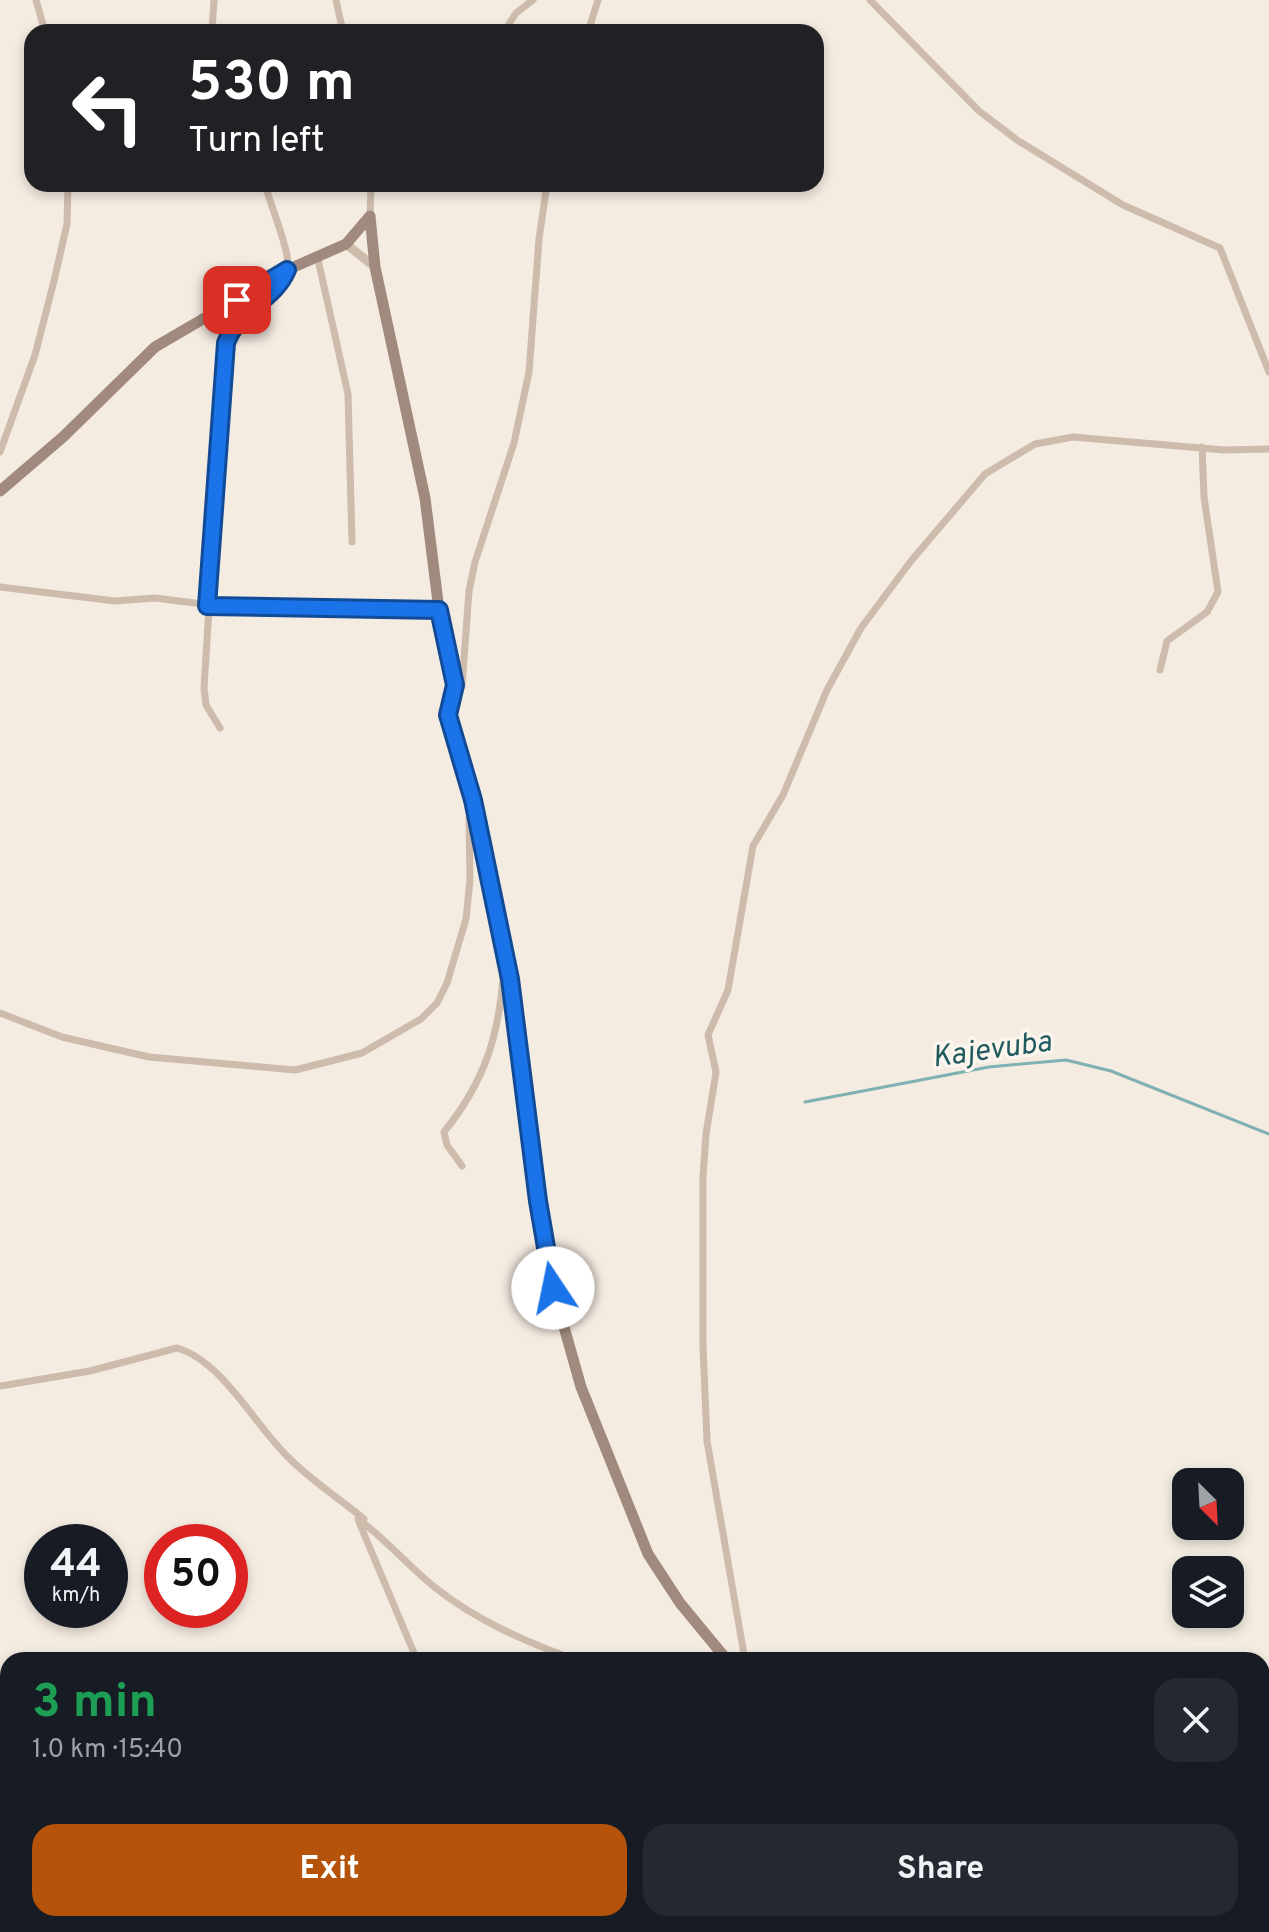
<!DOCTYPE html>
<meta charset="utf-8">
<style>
:root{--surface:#171b24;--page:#242831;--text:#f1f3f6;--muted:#9ea1a6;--accent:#b45309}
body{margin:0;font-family:Overpass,sans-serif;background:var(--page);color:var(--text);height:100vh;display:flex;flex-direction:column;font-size:30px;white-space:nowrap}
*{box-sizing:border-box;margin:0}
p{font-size:26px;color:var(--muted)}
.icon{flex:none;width:44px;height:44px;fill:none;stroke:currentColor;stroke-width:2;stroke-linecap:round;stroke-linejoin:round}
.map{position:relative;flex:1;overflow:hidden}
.panel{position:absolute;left:0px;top:1652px;width:1270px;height:280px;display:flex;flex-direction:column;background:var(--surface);border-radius:24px 24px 0 0;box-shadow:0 4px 12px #0003}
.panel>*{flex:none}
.hud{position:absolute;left:24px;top:24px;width:800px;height:168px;border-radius:24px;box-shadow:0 4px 12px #0003;background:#202124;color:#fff;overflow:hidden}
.needle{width:52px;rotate:156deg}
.tools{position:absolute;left:1172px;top:1468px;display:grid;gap:16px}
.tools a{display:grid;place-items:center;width:72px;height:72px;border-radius:16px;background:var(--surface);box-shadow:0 4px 12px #0003;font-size:40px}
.speed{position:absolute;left:24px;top:1524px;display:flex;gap:16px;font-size:40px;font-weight:700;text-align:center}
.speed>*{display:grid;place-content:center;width:104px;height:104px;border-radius:50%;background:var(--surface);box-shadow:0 4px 12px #0003;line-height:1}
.speed small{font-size:20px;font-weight:400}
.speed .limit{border:12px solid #d22;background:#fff;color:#111}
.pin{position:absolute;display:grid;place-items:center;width:68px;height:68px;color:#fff;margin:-34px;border-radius:16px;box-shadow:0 4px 12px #0006}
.me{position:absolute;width:88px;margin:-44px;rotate:349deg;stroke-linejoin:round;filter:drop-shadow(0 0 6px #0008)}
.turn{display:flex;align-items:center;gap:28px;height:168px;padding:0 32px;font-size:36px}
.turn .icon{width:104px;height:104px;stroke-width:2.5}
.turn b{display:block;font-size:56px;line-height:68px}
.round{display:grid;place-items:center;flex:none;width:84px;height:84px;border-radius:24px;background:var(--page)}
.summary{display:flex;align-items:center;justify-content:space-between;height:136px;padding:0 32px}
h1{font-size:48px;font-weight:700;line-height:60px;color:#1e9e55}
.action{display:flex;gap:16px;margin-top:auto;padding:16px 32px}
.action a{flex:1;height:92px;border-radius:24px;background:var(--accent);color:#fff;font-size:32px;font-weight:700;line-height:92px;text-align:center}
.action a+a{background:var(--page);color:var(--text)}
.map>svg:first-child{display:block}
</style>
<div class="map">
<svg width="1269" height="1932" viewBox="0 0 1269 1932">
<rect width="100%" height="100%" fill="#f4ebe1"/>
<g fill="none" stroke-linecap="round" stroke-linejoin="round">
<path stroke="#7fb0b2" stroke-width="3" d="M805,1102L989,1067L1066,1060L1111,1071L1269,1134"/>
<path stroke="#cdbbac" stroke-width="7" d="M36,0L45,32
M336,0L343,32
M870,0L979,111L1017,140L1123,205L1220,248L1269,372
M212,32L214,0
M504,32L516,13L533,0
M588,32L598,0
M370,216L371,184
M317,255L348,394L352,542
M0,452L35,355L54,281L67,224L68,184
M0,587L115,601L155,598L234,608L439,610
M1160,670L1167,641L1207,612L1218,592L1204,497L1202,447
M452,710L462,686L469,591L475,562L514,443L529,372L539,239L547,184
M220,728L206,705L204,688L225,351C233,307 294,291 287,256C283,233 271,207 265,184
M0,1013L62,1037L149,1057L295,1070L362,1053L421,1019L437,1003L447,983L466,919L470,880L469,818L474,806
M462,1166L447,1145L444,1132C486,1080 500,1033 504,965
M0,1386L90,1371L177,1348C222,1361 254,1424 287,1456C310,1480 339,1498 364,1519H358C387,1540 409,1567 437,1589C479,1622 525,1641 575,1660
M359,1522L417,1660
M745,1660L707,1441L703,1346V1176L706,1134L716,1072L708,1035L728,990L753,846L783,795L827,690L861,628L911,561L985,474L1035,444L1073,437L1224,450L1269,449
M1262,1899L1269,1906
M415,1932L417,1924
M1161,1932L1169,1924"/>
<path stroke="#cdbbac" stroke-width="9" d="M346,244L375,267"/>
<path stroke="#a18a7d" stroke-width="11" d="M370,216L375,267L425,498L439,610L455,685L448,715L473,800L510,979L538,1201L553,1288L581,1387L648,1554L680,1603L727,1660
M0,491L63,437L155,347L287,270L346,244L370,216
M932,1924L939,1932"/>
</g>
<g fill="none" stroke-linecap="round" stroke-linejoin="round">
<g stroke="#114b97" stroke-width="20">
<path id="route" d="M237,300L287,270C274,301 238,309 226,343L207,606L439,610L455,685L448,715L473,800L510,979L538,1201L553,1288"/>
</g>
<use href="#route" stroke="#1a73e8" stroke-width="14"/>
</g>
<g text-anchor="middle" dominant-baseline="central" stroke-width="7" stroke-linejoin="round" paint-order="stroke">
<g font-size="30" font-style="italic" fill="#1f5a5e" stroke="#fbf5ee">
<text transform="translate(992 1051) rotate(-8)">Kajevuba</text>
</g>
</g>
</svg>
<div class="tools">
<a><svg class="needle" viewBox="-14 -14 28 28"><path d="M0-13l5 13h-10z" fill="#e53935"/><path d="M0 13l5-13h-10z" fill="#9ea1a6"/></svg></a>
<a><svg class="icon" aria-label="layers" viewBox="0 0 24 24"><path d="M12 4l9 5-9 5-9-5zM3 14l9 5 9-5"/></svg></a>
</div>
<div class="speed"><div>44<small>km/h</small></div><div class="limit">50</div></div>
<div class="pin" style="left:237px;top:300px;background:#d93025"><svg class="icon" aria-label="arrive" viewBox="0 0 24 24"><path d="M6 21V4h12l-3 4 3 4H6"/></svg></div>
<svg class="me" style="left:553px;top:1288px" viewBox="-20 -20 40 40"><circle r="19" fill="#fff"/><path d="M0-13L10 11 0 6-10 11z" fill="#1a73e8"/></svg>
<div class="hud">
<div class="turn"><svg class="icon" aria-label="left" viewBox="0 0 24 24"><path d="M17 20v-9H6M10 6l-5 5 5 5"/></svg><div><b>530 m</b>Turn left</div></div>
</div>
<section class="panel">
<div class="summary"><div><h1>3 min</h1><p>1.0 km · 15:40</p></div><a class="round"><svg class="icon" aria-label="close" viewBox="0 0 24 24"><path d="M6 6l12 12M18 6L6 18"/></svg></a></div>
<div class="action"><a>Exit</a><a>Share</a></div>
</section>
</div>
